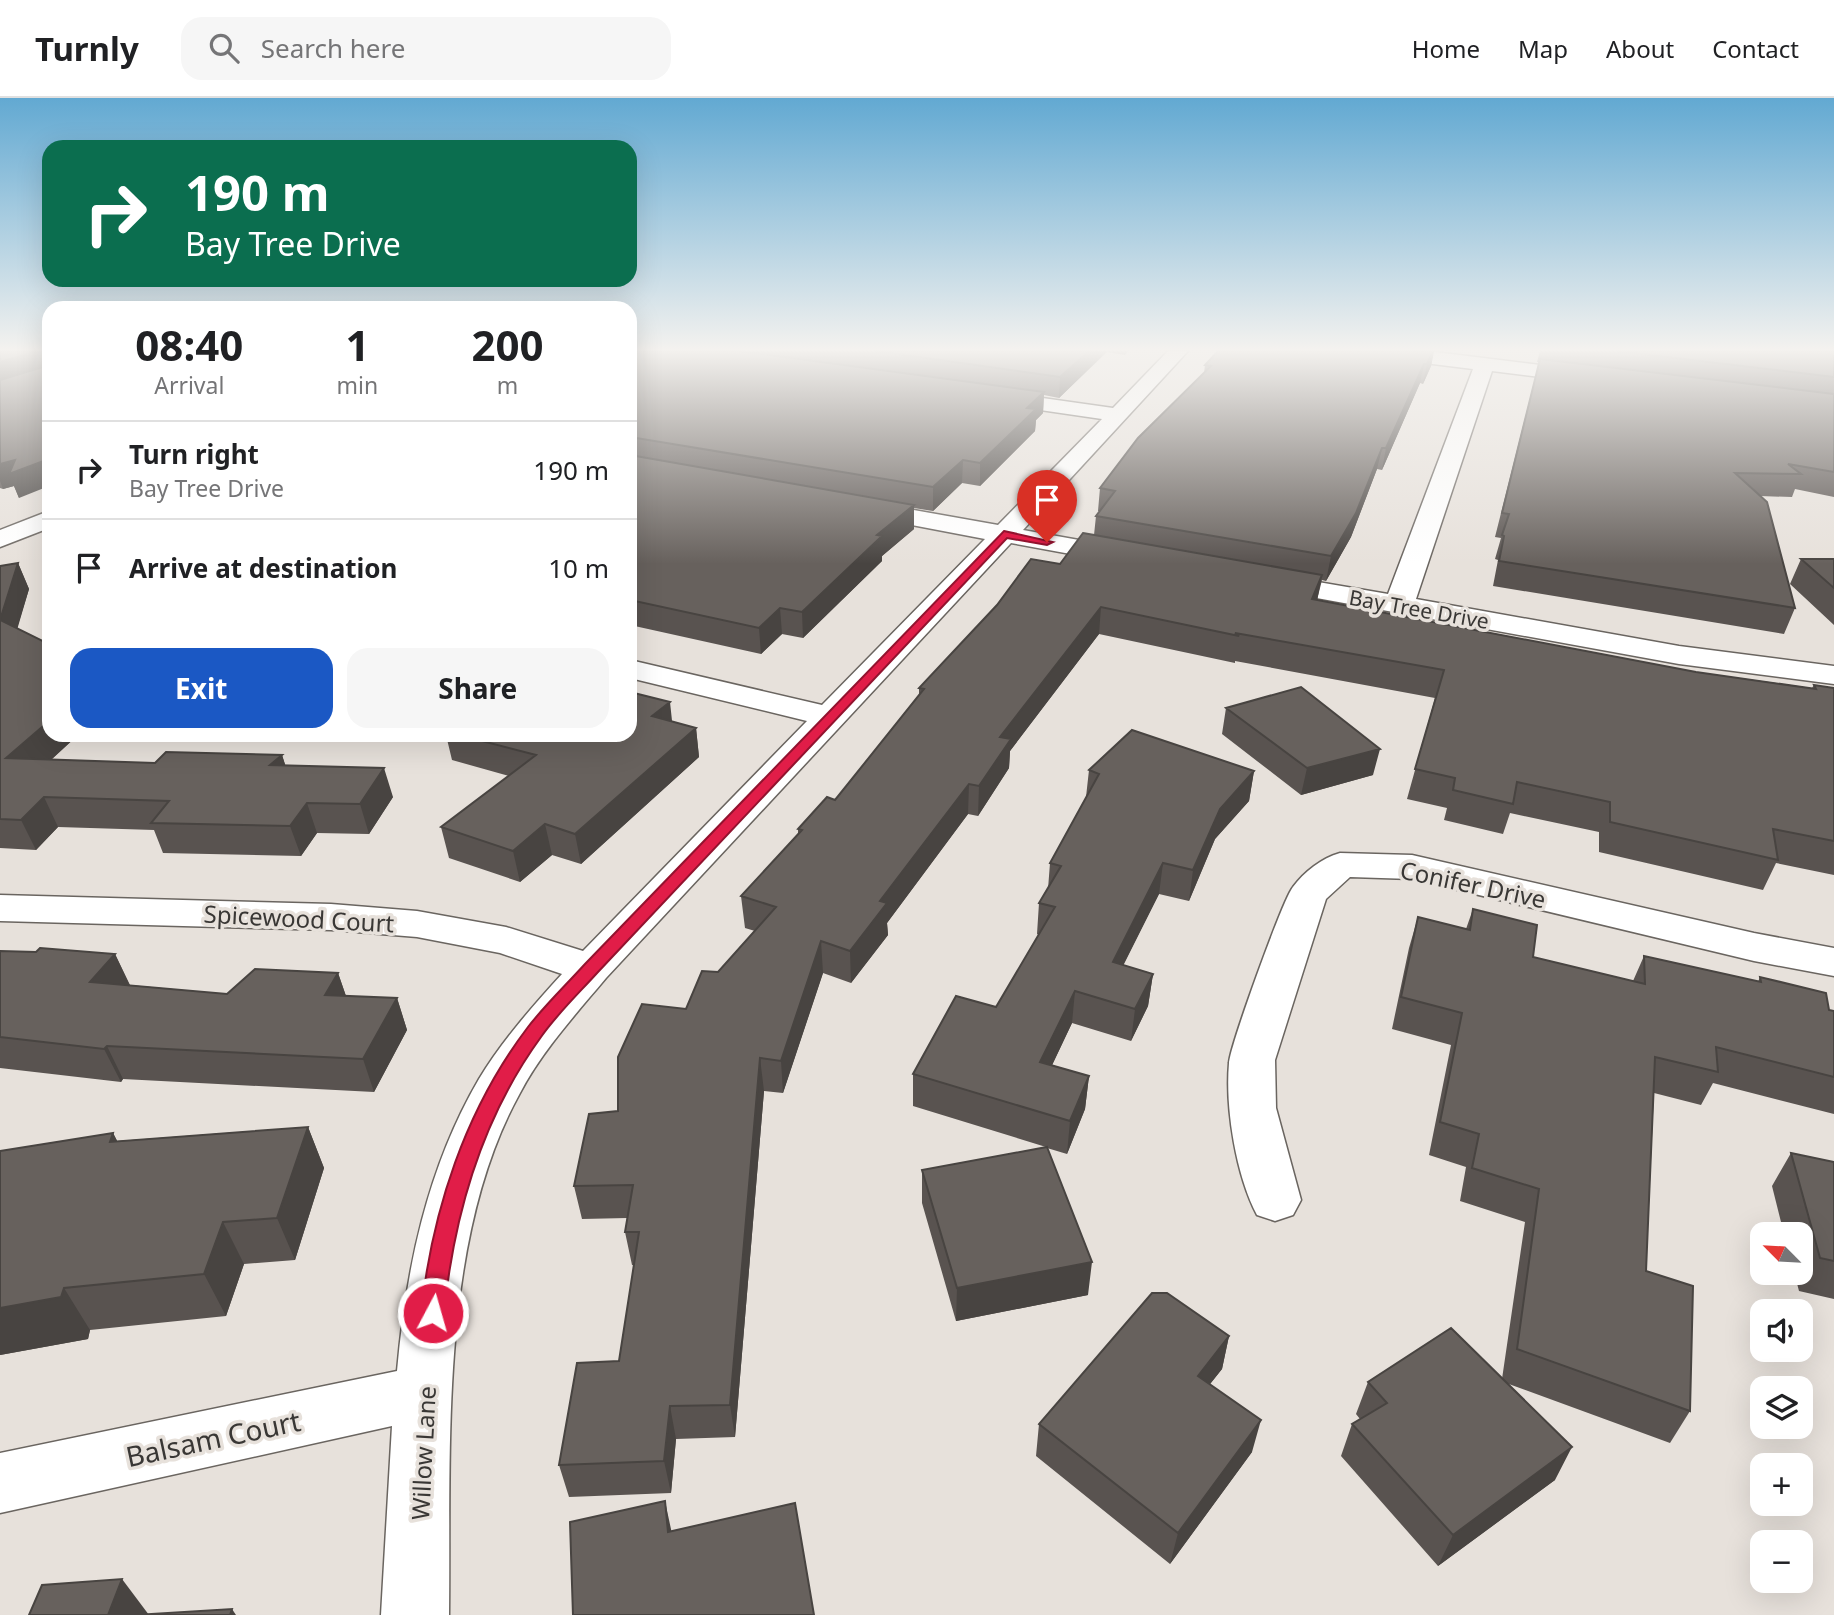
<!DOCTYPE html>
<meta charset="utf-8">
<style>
:root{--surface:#fff;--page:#f6f6f6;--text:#202124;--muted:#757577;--line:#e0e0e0;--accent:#1b58c4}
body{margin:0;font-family:"Noto Sans",sans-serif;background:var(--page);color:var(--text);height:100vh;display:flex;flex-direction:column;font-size:26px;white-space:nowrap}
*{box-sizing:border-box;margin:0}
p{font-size:23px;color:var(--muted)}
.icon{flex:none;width:38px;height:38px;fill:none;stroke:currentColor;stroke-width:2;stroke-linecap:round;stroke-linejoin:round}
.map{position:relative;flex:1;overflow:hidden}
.sheet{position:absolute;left:42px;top:203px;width:595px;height:441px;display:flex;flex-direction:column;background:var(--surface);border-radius:21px;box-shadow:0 7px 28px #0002}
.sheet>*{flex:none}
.top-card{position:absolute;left:42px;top:42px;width:595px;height:147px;border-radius:21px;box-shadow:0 7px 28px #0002;background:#0b6e4f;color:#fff;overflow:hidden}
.needle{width:46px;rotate:294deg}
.fabs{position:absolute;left:1750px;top:1124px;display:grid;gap:14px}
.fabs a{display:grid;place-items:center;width:63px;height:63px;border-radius:14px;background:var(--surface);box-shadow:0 7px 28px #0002;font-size:35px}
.pin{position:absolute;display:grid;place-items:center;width:60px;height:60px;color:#fff;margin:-72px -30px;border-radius:50% 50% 50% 0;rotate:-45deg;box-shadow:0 0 7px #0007}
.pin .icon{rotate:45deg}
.me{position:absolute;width:77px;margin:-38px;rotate:6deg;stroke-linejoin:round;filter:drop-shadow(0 0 5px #0008)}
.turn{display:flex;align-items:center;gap:24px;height:147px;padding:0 28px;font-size:32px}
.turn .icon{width:91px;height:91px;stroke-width:2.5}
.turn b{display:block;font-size:49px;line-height:60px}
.eta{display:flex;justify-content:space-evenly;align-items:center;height:119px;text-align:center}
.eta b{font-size:42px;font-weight:700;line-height:49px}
.primary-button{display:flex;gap:14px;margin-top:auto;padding:14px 28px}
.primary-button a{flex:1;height:80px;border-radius:21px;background:var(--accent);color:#fff;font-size:28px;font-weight:700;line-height:80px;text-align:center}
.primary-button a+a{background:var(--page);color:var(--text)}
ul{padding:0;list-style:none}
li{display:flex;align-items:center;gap:21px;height:98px;padding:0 28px;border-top:2px solid var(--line)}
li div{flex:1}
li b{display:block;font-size:26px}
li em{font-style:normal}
header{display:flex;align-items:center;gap:42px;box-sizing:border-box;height:98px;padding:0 35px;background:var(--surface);border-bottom:2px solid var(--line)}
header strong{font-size:33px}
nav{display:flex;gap:38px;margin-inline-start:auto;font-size:24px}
.search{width:490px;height:63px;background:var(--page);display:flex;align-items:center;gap:18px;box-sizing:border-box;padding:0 24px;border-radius:21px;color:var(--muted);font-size:26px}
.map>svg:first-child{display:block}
</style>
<header>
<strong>Turnly</strong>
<div class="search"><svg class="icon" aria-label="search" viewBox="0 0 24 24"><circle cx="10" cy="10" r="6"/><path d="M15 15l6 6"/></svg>Search here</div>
<nav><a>Home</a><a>Map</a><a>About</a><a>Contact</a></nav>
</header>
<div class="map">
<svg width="1834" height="1517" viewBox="0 0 1834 1517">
<rect width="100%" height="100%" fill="#e7e1db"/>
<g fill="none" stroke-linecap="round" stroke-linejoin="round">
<g stroke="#6a6560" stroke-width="3">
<path id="street" d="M1168,253H1188L1023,432L1135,452L1139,458L1135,464L1125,466L1011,445L606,880C576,916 542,953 520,995C438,1143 451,1352 449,1517H381L392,1328L0,1415V1355L397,1273C406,1172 427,1070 479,981C502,943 532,909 562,876L500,855L417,839L331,832L0,823V797L331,806L417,813L506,829L583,853L807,623L630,580V562L822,607L985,441L854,416L850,411L854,406L863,403L998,427L1102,321L992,305L985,303L981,299L985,295L992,293L1113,310Z
M1367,253H1427L1590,273L1600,279L1590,285L1492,273L1416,501L1679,548L1834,568V586L1679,566L1256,489L1252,483L1256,477L1266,475L1388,496L1473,271L1376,259Z
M49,413V430L0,449V432Z
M1340,755L1412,757L1754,835L1834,850V878L1754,863L1412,781L1350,779L1326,801L1275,962L1276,1010L1301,1102L1293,1117L1275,1123L1257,1117C1236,1077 1225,1010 1229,965C1230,948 1283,801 1293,789C1304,774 1322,760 1340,755Z"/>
</g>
<use href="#street" fill="#fff" fill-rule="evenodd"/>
</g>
<path fill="#595350" d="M0,253H49L19,400L14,388L3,391L0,390Z
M630,253H1128L1125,257L1107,254L1059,300L1044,297L1043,315L1036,322L1035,333L980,388L962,385L933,413L914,410V431L882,458V463L803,540L782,536L761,556L630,527Z
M1218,253H1434L1431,268L1423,286L1420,285L1382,372L1377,371L1351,439L1326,483L1322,482L1317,502L1696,574L1812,590L1814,587L1834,590V777L1776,765L1763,792L1599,754V734L1510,715L1503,736L1444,722L1447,710L1407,701L1435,600L1235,563V565L1099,536L1010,653L1009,670L978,718L968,716L887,825L888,837L851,885L823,875L783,995L764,993L735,1339L676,1341L671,1395L569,1399L559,1367L619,1263L634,1167H632L625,1134L627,1120L582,1121L574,1088L618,1013L686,911L755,833L745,830L741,798L798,737V731L835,702L919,597V590L1060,466L1094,437L1096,418L1100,413H1098L1100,390L1204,275L1205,267Z
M1540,253H1834V399L1795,391L1792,399L1760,398L1795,510L1784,536L1493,488L1498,462L1495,461L1501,440L1495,439L1539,264H1537Z
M1801,461H1834V527L1790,486Z
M18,465L29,491L17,530L78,637L51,662L155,665L282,657L285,667L393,699L369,736L317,735L301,758L163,755L154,732L58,729L36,752L0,750V468Z
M1226,610L1373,677L1301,697L1222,636Z
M672,624L696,630L699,659L581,766L552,757L520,784L449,760L441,729L509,678L452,662L446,637H630Z
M1089,672L1254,673L1249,703L1215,741L1189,803L1159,796L1123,867L1153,876L1148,908L1131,943L1072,925L1052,967L1089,978L1085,1011L1067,1056L1047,1050L1088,1197L956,1223L922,1105V1072L1046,1049L913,1008V976L996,909L1039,837L1037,836L1039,805L1048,791L1050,765L1086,699Z
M1473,811L1533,859L1633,883L1644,858L1758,884L1760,879L1829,912L1834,913V1016L1713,985L1701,1007L1654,995L1646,1173L1690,1313L1670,1345L1506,1285L1555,1382L1438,1468L1341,1358L1352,1326L1360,1321L1356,1316L1368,1284L1502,1281L1525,1124L1460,1103L1466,1069L1429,1057L1451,947L1392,931L1409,850L1418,819L1466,831Z
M0,853L115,856L130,887L227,896L338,875L346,898L397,900L407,932L374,994L123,981L121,984L0,970Z
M308,1029L324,1070L295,1162L244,1166L226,1218L90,1232L88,1241L0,1257L113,1035L117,1043Z
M1791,1055L1834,1064V1201L1799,1193L1794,1174H1801V1136H1784L1772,1088Z
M1229,1238L1222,1271L1210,1286L1252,1354L1170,1466L1036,1358L1039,1326Z"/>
<path fill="#484441" d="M38,253H41L48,272L0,287V264Z
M1089,253H1107L1059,300L1060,279Z
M1433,253H1434L1431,268L1423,286L1427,266Z
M1424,266L1420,285L1382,372L1386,350Z
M1044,294L1043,315L1036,322L1035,333L980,388V365L1027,310Z
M1382,350L1377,371L1351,439L1326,483L1331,458Z
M49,361V388L19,400L14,388L3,391L0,383V366L15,362Z
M963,362L962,385L933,413V389Z
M914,407V431L882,458V463L803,540L802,514L877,437Z
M18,465L29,491L12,549L0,522Z
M1322,477L1317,503L1312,501Z
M1101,509L1099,536L1010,653L1009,670L978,718L979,688L1000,639Z
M780,510L782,536L761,556L759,530Z
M670,604L673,632L652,618Z
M49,623V637H78L20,690L6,660Z
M696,630L699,659L581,766L575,736Z
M1380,651L1373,677L1301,697L1307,670Z
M282,657L292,687L270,667Z
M384,670L393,699L369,736L360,706Z
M1254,673L1249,703L1215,741L1189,803L1193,772L1220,711Z
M969,686L968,716L887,825L888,837L851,885L850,853L880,803Z
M44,699L58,729L36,752L21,722Z
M307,705L317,735L301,758L290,728Z
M545,726L552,757L520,784L513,753Z
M1163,765L1159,796L1109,896L1113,864Z
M821,843L823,875L783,995L781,963Z
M115,856L130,888L90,884Z
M338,875L349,907L325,897Z
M1153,876L1148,908L1131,943L1135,911Z
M1075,893L1072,925L1038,997L1040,964Z
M397,900L407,932L374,994L363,961Z
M107,948L123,981L121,984L104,951Z
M760,960L764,993L735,1339L730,1307Z
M1089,978L1085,1011L1067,1056L1070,1023Z
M308,1029L324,1070L295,1162L277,1120Z
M113,1035L135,1077L110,1044Z
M223,1124L244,1166L226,1218L204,1176Z
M1092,1164L1088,1197L956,1223L957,1190Z
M64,1190L90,1232L88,1241L0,1257V1210Z
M1229,1238L1222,1271L1191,1310L1198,1278Z
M670,1308L676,1341L671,1395L664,1363Z
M1261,1322L1252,1354L1170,1466L1178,1435Z
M1572,1349L1555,1382L1438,1468L1453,1437Z
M665,1403L675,1450L668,1434Z
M122,1481L149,1517H108Z
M232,1511L236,1517H230Z"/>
<path fill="#67615d" stroke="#484441" stroke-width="2" d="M0,253H38L0,264Z
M42,253H49V361L9,376L15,362L0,366V282L43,269L44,255Z
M630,253H739L1044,294L1027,310L1036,311L980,365L963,362L933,389L630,339Z
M876,253H1089L1060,279Z
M1218,253H1433L1427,266H1424L1386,350H1382L1356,415L1331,458L1096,418L1115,393L1100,390L1138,340L1211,268L1205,267Z
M1616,253H1834V279Z
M1540,261L1834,296V374L1788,366L1801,376L1735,375L1767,404L1795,510L1499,463L1504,438L1502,437L1509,416L1502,415Z
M630,357L914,407L877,437L882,438L802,514L780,510L759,530L630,502Z
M1083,435L1322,477L1312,501L1696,574L1816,591L1814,587L1834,590V743L1773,731L1778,762L1610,724V704L1517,684L1513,706L1453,692L1455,680L1415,671L1444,572L1235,535L1239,538L1101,509L1000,639L1011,641L979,688L969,686L880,803L887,805L850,853L821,843L781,963L760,960L730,1307L670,1308L664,1363L559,1367L577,1265L619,1263L639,1134H625L633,1087L574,1088L589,1016L618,1013V959L642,906L686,911L702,873L718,874L776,809L741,798L802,732L798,731L827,699L835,702L924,591L919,590L997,507L1031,461L1060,466Z
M1801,461H1834V490Z
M18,465L0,522L49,546V623L6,660L155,665L166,654L282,657L270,667L384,670L360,706L307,705L290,728L151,725L169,703L44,699L21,722L0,721V468Z
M1301,589L1380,651L1307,670L1226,610Z
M630,594L670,604L652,618L696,630L575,736L545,726L513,753L441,729L536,657L459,637H630Z
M1132,632L1254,673L1220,711L1193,772L1163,765L1113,864L1153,876L1135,911L1075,893L1040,964L1089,978L1070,1023L913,976L956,898L996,909L1055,809L1039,805L1061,768L1050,765L1099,676L1089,672Z
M1473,811L1537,827L1533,859L1645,886L1644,858L1761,884L1760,879L1826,895L1829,912L1834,913V979L1716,949L1718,974L1655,959L1646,1173L1693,1188L1690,1313L1517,1251L1539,1091L1472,1070L1479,1036L1440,1024L1462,915L1401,899L1418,819L1470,832Z
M40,850L115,856L90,884L227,896L255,871L338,875L325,897L397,900L363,961L107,948L104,951L0,939V853L36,854Z
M308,1029L277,1120L223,1124L204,1176L64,1190L61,1199L0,1210V1053L113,1035L110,1044Z
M1047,1049L1092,1164L957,1190L922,1072Z
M1791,1055L1834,1064V1163L1820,1160Z
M1152,1195H1167L1229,1238L1198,1278L1261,1322L1178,1435L1039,1326Z
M1451,1230L1572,1349L1453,1437L1352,1326L1387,1305L1368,1284Z
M665,1403L668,1434L795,1405L814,1517H573L570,1424Z
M122,1481L108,1517H29L42,1487Z
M232,1511L230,1517H135Z"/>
<linearGradient id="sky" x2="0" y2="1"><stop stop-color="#62a9d2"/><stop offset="0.54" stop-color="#f4f2ef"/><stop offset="1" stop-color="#f4f2ef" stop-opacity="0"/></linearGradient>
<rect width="1834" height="466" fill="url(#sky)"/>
<path fill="#e11d48" stroke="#92132f" stroke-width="2" d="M1004,433L1053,444L1047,447L1007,440L598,874C579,895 557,916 541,939C482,1020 454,1116 444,1215L441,1222L433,1225L425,1222L421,1215C432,1113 465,1012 528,929C545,907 566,887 585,866Z"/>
<g text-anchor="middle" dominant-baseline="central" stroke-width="7" stroke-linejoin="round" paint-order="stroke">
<g font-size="21" fill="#393735" stroke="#e7e1db">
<text transform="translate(1419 511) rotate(10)">Bay Tree Drive</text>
</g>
<g font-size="24" fill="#393735" stroke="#e7e1db">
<text transform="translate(1473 786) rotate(12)">Conifer Drive</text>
<text transform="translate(299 820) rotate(3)">Spicewood Court</text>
<text transform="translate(423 1355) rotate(-87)">Willow Lane</text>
</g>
<g font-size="28" fill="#393735" stroke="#e7e1db">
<text transform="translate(213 1340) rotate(-12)">Balsam Court</text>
</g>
</g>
</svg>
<div class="fabs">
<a><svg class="needle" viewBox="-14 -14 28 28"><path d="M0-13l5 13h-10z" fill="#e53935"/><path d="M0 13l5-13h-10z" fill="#757577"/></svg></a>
<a><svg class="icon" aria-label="sound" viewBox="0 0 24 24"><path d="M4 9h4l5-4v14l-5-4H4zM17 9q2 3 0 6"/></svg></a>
<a><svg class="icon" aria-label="layers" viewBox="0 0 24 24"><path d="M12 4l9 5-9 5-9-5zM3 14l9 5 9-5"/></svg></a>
<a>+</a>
<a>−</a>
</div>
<div class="pin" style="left:1047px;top:444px;background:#d93025"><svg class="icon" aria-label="arrive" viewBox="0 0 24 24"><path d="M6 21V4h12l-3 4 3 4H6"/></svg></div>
<svg class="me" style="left:433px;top:1215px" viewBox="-20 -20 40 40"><circle r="17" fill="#e11d48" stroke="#fff" stroke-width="3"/><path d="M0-11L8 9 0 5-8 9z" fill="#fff"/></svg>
<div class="top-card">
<div class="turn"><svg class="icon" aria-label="right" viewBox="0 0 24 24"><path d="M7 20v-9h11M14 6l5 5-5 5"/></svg><div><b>190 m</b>Bay Tree Drive</div></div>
</div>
<section class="sheet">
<div class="eta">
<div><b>08:40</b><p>Arrival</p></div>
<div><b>1</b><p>min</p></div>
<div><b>200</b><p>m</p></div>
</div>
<ul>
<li><svg class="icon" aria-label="right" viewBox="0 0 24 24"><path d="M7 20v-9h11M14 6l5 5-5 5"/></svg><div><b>Turn right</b><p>Bay Tree Drive</p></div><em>190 m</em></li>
<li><svg class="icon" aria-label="arrive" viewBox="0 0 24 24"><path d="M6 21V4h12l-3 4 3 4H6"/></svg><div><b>Arrive at destination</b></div><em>10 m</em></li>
</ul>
<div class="primary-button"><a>Exit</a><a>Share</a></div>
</section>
</div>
